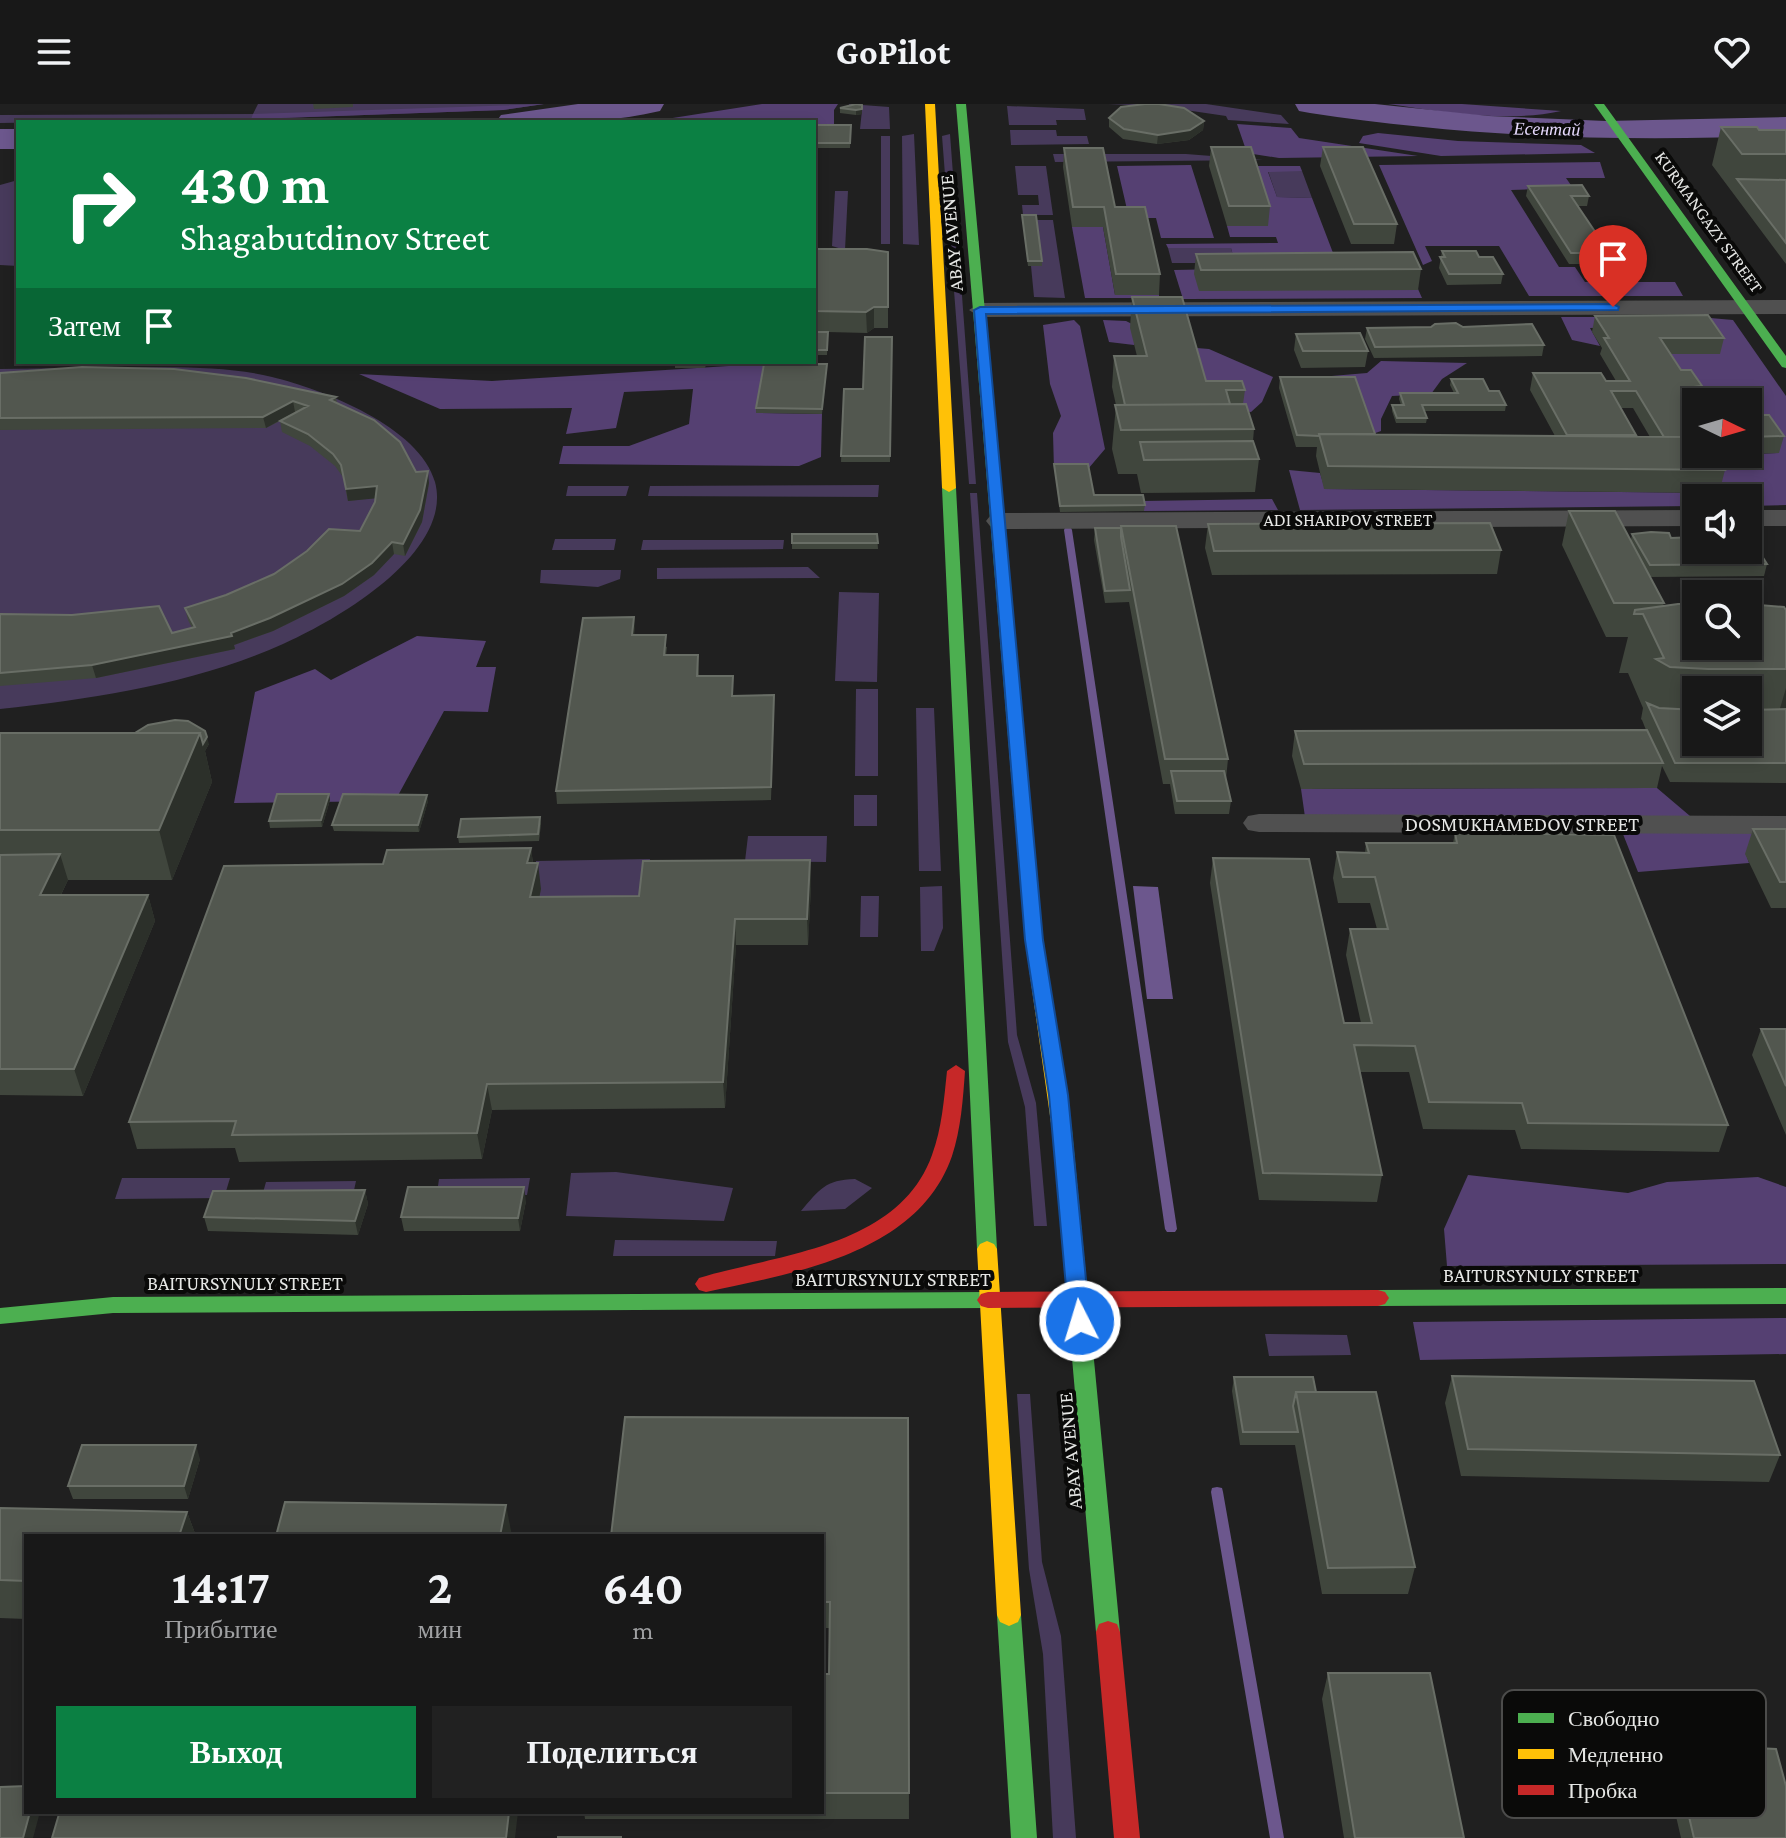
<!DOCTYPE html>
<html lang="ru">
<meta charset="utf-8">
<style>
:root{--surface:#181818;--page:#212121;--text:#f1f3f6;--muted:#9fa0a2;--line:#363737;--accent:#0b8043}
body{margin:0;font-family:"Crimson Pro",serif;background:var(--page);color:var(--text);height:100vh;display:flex;flex-direction:column;font-size:30px;white-space:nowrap}
*{box-sizing:border-box;margin:0}
p{font-size:26px;color:var(--muted)}
.icon{flex:none;width:44px;height:44px;fill:none;stroke:currentColor;stroke-width:2;stroke-linecap:round;stroke-linejoin:round}
.map{position:relative;flex:1;overflow:hidden}
.details{position:absolute;left:24px;top:1430px;width:800px;height:280px;display:flex;flex-direction:column;background:var(--surface);border-radius:0px;box-shadow:0 4px 12px #0003,0 0 0 2px var(--line)}
.details>*{flex:none}
.top-card{position:absolute;left:16px;top:16px;width:800px;height:244px;border-radius:0px;box-shadow:0 4px 12px #0003,0 0 0 2px var(--line);background:#0b8043;color:#fff;overflow:hidden}
.needle{width:52px;rotate:95deg}
.buttons{position:absolute;left:1682px;top:284px;display:grid;gap:16px}
.buttons a{display:grid;place-items:center;width:80px;height:80px;border-radius:0px;background:var(--surface);box-shadow:0 4px 12px #0003,0 0 0 2px var(--line);font-size:40px}
.pin{position:absolute;display:grid;place-items:center;width:68px;height:68px;color:#fff;margin:-82px -34px;border-radius:50% 50% 50% 0;rotate:-45deg;box-shadow:0 0 8px #0007}
.pin .icon{rotate:45deg}
.me{position:absolute;width:88px;margin:-44px;rotate:355deg;stroke-linejoin:round;filter:drop-shadow(0 0 6px #0008)}
.turn{display:flex;align-items:center;gap:28px;height:168px;padding:0 32px;font-size:36px}
.turn .icon{width:104px;height:104px;stroke-width:2.5}
.turn b{display:block;font-size:56px;line-height:68px}
.then{display:flex;align-items:center;height:76px;padding:0 32px;background:#0003;gap:16px;font-size:30px}
.eta{display:flex;justify-content:space-evenly;align-items:center;height:136px;text-align:center}
.eta b{font-size:48px;font-weight:700;line-height:56px}
.cta{display:flex;gap:16px;margin-top:auto;padding:16px 32px}
.cta a{flex:1;height:92px;border-radius:0px;background:var(--accent);color:#fff;font-size:32px;font-weight:700;line-height:92px;text-align:center}
.cta a+a{background:var(--page);color:var(--text)}
header{display:flex;justify-content:space-between;align-items:center;height:104px;padding:0 32px;background:var(--surface);font-size:36px;font-weight:700}
.map>svg:first-child{display:block}
</style>
<header><svg class="icon" aria-label="menu" viewBox="0 0 24 24"><path d="M4 6h16M4 12h16M4 18h16"/></svg>GoPilot<svg class="icon" aria-label="heart" viewBox="0 0 24 24"><path d="M12 20l-8-8c-3-5 5-10 8-4 3-6 11-1 8 4z"/></svg></header>
<div class="map">
<svg width="1786" height="1734" viewBox="0 0 1786 1734">
<rect width="100%" height="100%" fill="#202020"/>
<path fill="#473a5b" d="M258,0H544L503,6L251,15L0,19V11L253,10Z
M849,0L889,3L890,25H860L862,6L849,4Z
M1108,0H1206L1281,11L1289,20L1228,16L1226,12L1158,2Z
M1007,2L1084,5L1086,16H1056L1057,21H1009Z
M1010,26H1056L1057,32H1087L1089,40L1011,41Z
M914,30L919,141L903,140L902,32Z
M950,30L976,380H969L942,32Z
M881,32H890V140H881Z
M1053,50H1186L1263,56L1055,58Z
M1015,62H1046L1053,111H1023L1022,101H1039L1038,91H1018Z
M1268,67H1302L1312,94L1277,93Z
M18,76V162L0,161V81Z
M835,87H848L845,146L832,142Z
M1036,116H1053L1065,194L1034,193L1031,162H1042Z
M1168,144H1231L1235,159H1172Z
M73,264C136,265 211,258 272,273C322,285 420,323 435,378C454,449 335,517 283,540C193,580 97,594 0,605V265Z
M879,381L878,393L648,392L650,382Z
M568,382H629L626,392H566Z
M970,389H977L1017,931L1036,999L1047,1122H1034L1025,1003L1008,938Z
M555,435H616L614,446H552Z
M643,436H784L783,445L641,446Z
M808,463L820,474L657,475V464Z
M541,466H621L620,475L598,483L540,479Z
M839,488L879,489L877,578L835,577Z
M856,585H878V672H855Z
M916,604H934L941,767H919Z
M854,691H877V722H854Z
M748,732H827L826,758L745,757Z
M650,755L641,818L534,819L536,757Z
M942,782L943,824L934,847H921L920,783Z
M861,792H879L878,833H860Z
M616,1068L733,1084L724,1117L566,1112L571,1069Z
M122,1074H230L224,1094L115,1095Z
M530,1074L527,1091L437,1089L439,1075Z
M855,1075L872,1084L845,1105L801,1107C820,1085 825,1076 855,1075Z
M356,1077L353,1091L262,1092L266,1078Z
M615,1136L777,1137L775,1152H613Z
M1265,1230L1347,1231L1351,1251L1269,1252Z
M1017,1290H1030L1042,1458L1061,1532L1076,1734H1053L1043,1550L1029,1465Z"/>
<path fill="#554072" d="M544,0L503,6L251,15L253,10Z
M762,0H838L834,6V26H814V18H647Z
M1388,0H1462L1561,7C1506,19 1444,8 1388,0Z
M1237,20L1291,24L1299,34L1418,52L1279,54L1234,47L1245,43Z
M1378,29L1458,37L1581,41L1595,49L1441,52L1359,39L1363,32Z
M1600,58L1605,74H1566L1573,84L1511,86L1559,163H1575L1585,178H1675L1683,192H1529L1499,142H1425L1432,157L1423,161L1379,61Z
M1191,61L1214,134H1161L1156,114H1129L1117,62Z
M1249,62H1300L1302,67L1268,68L1277,93L1312,94L1335,154L1235,159L1231,144H1168L1166,140L1278,139L1276,133H1230L1227,122Z
M1072,123H1103L1115,191H1159V194H1085Z
M1223,165L1418,185L1422,194L1183,195L1174,166Z
M1561,213H1699L1733,216L1786,292V401L1748,402V394H1725L1705,352L1778,349L1748,328V298H1697L1656,250L1693,220L1590,224L1600,242L1572,236Z
M1074,216L1080,222L1105,345L1088,365L1054,366L1053,329L1061,312L1050,280L1043,221Z
M1103,216L1126,217L1140,224L1134,241L1109,238Z
M1184,243L1209,245L1273,273L1262,298L1251,308L1200,300Z
M1381,257L1467,259L1442,275L1431,290L1392,292L1381,315V327L1370,331L1308,274L1367,269Z
M791,258V266L757,309L822,310L821,353L799,362L559,360L563,342H629L689,320L693,285L624,288L616,324L566,330L572,304L440,305L359,270L492,277Z
M1289,366L1320,369L1325,385L1719,389L1723,394H1696V402L1300,406Z
M1272,395L1278,406L1144,407L1142,397Z
M417,532L486,537L476,563H496L488,608L444,607L395,697L234,699L255,588L315,565L331,576Z
M1657,684L1690,712L1786,721L1746,750L1749,759L1638,768L1619,720H1306L1301,685Z
M1468,1071L1628,1089L1667,1078L1758,1073L1786,1083V1160L1447,1162L1444,1125Z
M1786,1214V1250L1420,1256L1413,1218Z"/>
<path fill="#6c578d" d="M1133,782L1158,783L1173,895H1147Z"/>
<g fill="none" stroke-linecap="round" stroke-linejoin="round">
<path fill="#6c578d" fill-rule="evenodd" d="M1065,424H1071L1072,426L1177,1125L1175,1128H1167L1165,1125L1064,426Z
M1217,1383L1222,1384L1223,1388L1284,1734H1270L1211,1388L1212,1384Z"/>
<path fill="#6c578d" fill-rule="evenodd" d="M578,0H664L660,7C606,20 551,18 496,18L501,11Z
M1295,0H1375L1489,12L1606,17L1786,13V31C1626,39 1469,33 1310,9L1299,7Z
M0,25H18V45H0Z"/>
<path fill="#505050" fill-rule="evenodd" d="M1786,196V210L980,213L969,206L980,199Z
M1696,406V422L999,425L990,422L986,417L990,412L999,409Z
M1748,406H1786V422H1748Z
M1259,710L1786,712V730L1259,728L1248,726L1243,719L1248,712Z"/>
<path fill="#4caf50" fill-rule="evenodd" d="M956,0H966L1025,645L1017,650L1009,645Z
M1594,0H1604L1786,252V264L1782,263Z
M949,380L956,384L997,1145L994,1150H980L977,1145L942,384Z
M1062,1019L1069,1021L1072,1026L1120,1528L1117,1536L1108,1539L1099,1536L1096,1528L1052,1026L1055,1021Z
M1786,1184V1200L1378,1202L1371,1200L1367,1194L1371,1188L1378,1186Z
M988,1188L995,1190L999,1196L995,1202L988,1204L113,1209L0,1220V1204L113,1193Z
M1009,1500L1018,1504L1021,1511L1037,1734H1011L997,1511L1000,1504Z"/>
<path fill="#ffc107" fill-rule="evenodd" d="M925,0H935L956,384L949,388L942,384Z
M1017,640L1025,645L1043,836L1072,1026L1069,1031H1055L1052,1026L1025,836L1009,645Z
M987,1137L994,1140L997,1145L1021,1511L1018,1518L1009,1522L1000,1518L997,1511L977,1145L980,1140Z"/>
<path fill="#c62828" fill-rule="evenodd" d="M956,961L965,967C963,995 961,1025 952,1052C918,1150 794,1169 706,1188L699,1186L695,1180L699,1174C777,1150 899,1144 932,1051C942,1024 944,995 947,967Z
M1378,1186L1385,1188L1389,1194L1385,1200L1378,1202L988,1204L981,1202L977,1196L981,1190L988,1188Z
M1108,1517L1117,1520L1120,1528L1140,1734H1114L1096,1528L1099,1520Z"/>
</g>
<path fill="#40463d" fill-rule="evenodd" d="M313,0H353V3L314,5Z
M862,1V10L856,11L840,9V4Z
M1109,14L1204,17L1203,26L1189,36L1157,40L1123,35L1109,23Z
M814,21H851L850,44H814Z
M1721,23L1759,26H1786V160L1712,61Z
M1211,43L1270,102L1268,122H1227L1209,62Z
M1323,43L1397,120L1394,140H1351L1320,62Z
M1064,44L1115,103L1160,170L1159,191H1115L1103,123H1072L1063,63Z
M1528,82L1589,92L1587,102H1578L1600,135L1629,149L1627,160H1569L1526,92Z
M1022,111L1042,157V162H1028Z
M814,145L888,148V224H874L867,229L828,228L827,251H814Z
M1442,147L1503,170L1501,180L1447,181L1439,164Z
M1196,150L1421,165L1418,186L1199,187L1194,170Z
M1132,193L1206,277L1245,286L1243,300L1254,325L1253,337L1259,355L1255,388L1141,389L1137,370H1118L1112,345L1116,301L1112,283L1114,252H1137L1130,224Z
M1595,212L1724,234L1720,250H1671L1681,266L1702,282L1700,293L1696,350L1725,366L1719,389L1324,385L1316,352L1317,343H1296L1279,284L1280,273L1375,330L1555,332L1530,286L1533,269L1606,277H1616L1600,250L1602,244L1592,228ZM1620,304H1633L1650,333H1636V331Z
M1463,223L1544,241L1542,252L1374,254L1365,235L1367,224Z
M1296,230L1368,247L1365,263L1301,264L1294,246Z
M892,233L890,358H841L844,285H863Z
M675,258H707L705,264H675Z
M827,260L822,310L756,309V304Z
M0,269L336,293L337,299L429,379L422,418L405,452L394,450L374,471L344,492L273,527L234,541L235,545L96,574L0,582V510L172,529L192,524L188,516L185,504L226,491L274,470L360,427L375,398V394L348,397L343,373L335,362L310,342L282,328L280,317L266,324L0,326Z
M1451,275L1489,287L1506,301L1505,307H1424L1427,314L1426,319H1396L1392,307V301H1401L1399,295L1400,289H1454L1450,281Z
M1748,311L1784,332L1779,349L1748,350Z
M1054,360L1094,391L1145,401L1144,407L1060,408Z
M1569,407L1631,436L1632,430L1671,434L1767,460L1764,472L1650,473L1664,499L1663,502L1786,506V679L1670,678L1662,662L1657,684L1301,685L1292,652L1295,627L1646,626L1642,616L1641,615L1643,604L1628,569H1619L1628,533H1606L1562,441ZM1696,586H1748V638H1696Z
M1208,420L1501,446L1497,470L1212,471L1205,444Z
M1095,424H1121L1228,655L1226,675L1231,697L1229,710H1175L1170,680H1163L1129,498L1105,499L1094,436Z
M792,430H877L878,445H792Z
M634,513V531L667,543L666,551H698L699,572H733V592L774,604L771,696L557,700L556,687Z
M0,629L209,640L205,647L212,678L172,776H68L61,791H148L155,817L83,992L0,991Z
M329,690L330,696L322,723L270,724L269,717Z
M428,697L419,728L334,727L332,721Z
M540,713L541,720L539,737L459,739L458,733Z
M1753,725H1786V804H1771L1745,750Z
M1455,729L1728,1021L1719,1048L1521,1045L1515,1026L1423,1025L1409,968H1360L1382,1071L1377,1098L1259,1096L1210,779L1213,754L1344,919H1361L1346,851L1350,825H1377L1370,799H1338L1333,774L1337,748L1365,749L1366,739H1453Z
M531,744L533,759L541,785L539,793L639,792L810,756L811,782L808,841H736L725,1004L492,1006L482,1055L239,1058L235,1044L137,1045L129,1018L383,760Z
M1761,925H1786V1031L1752,951Z
M365,1086L368,1100L358,1131L208,1127L204,1113Z
M526,1097L520,1127H404L401,1113Z
M1452,1272L1780,1351L1769,1378L1461,1372L1445,1299Z
M1234,1273L1316,1288L1415,1463L1408,1490H1322L1295,1341H1240L1232,1287Z
M908,1314L909,1715H585L584,1708H822V1570H829L830,1524H822V1432Z
M200,1355L188,1395H73L68,1382Z
M0,1404L187,1408L196,1432H26V1515L0,1514Z
M1328,1569L1464,1734H1344L1322,1595Z
M1672,1640L1786,1734H1681L1664,1660Z"/>
<path fill="#2c302a" d="M862,5V10L856,11V6Z
M1204,17L1203,26L1189,36L1157,40L1158,31Z
M874,203V224L867,229L866,208Z
M293,297L295,308L266,324L263,313Z
M428,367L429,379L422,418L405,452L403,440Z
M377,382L379,394L348,397L346,385Z
M392,438L394,450L374,471L344,492L273,527L234,541L235,545L96,574L92,561L231,529Z
M634,513L635,525L633,544L632,531Z
M1786,584V623L1774,625Z
M200,629L207,633L209,640L205,647L212,678L172,776L159,726Z
M329,690L330,696L322,723L321,716Z
M427,691L428,697L419,728L418,721Z
M531,744L534,769L527,759Z
M60,750L68,776L48,817L40,791Z
M810,756L811,782L808,841L807,815Z
M538,759L541,785L534,819L530,793Z
M148,791L155,817L83,992L74,965Z
M735,815L736,841L725,1004L723,978Z
M487,980L492,1006L482,1055L477,1029Z
M524,1083L526,1097L520,1127L518,1114Z
M365,1086L368,1100L358,1131L355,1117Z
M196,1341L200,1355L188,1395L184,1382Z
M506,1401L512,1432H500Z
M187,1408L196,1432H179Z
M30,1708H40L33,1734H23Z
M509,1708H518L515,1734H506Z"/>
<path fill="#52574f" stroke="#696e66" stroke-width="2" d="M856,0L862,1V5L856,6L840,4Z
M1145,0H1159L1184,4L1204,17L1190,26L1158,31L1124,25L1109,14L1121,3Z
M814,21H851L850,39H814Z
M1721,23H1757L1759,26H1786V50H1742Z
M1211,43H1251L1270,102H1229Z
M1323,43H1363L1397,120H1354Z
M1064,44H1103L1115,103H1145L1160,170H1116L1104,103H1073Z
M1737,75L1786,76V139Z
M1582,81L1589,92H1571L1600,135H1619L1629,149H1571L1528,82Z
M1022,111H1036L1042,157H1028Z
M814,145H867L888,148V203H874L866,208L814,207Z
M1442,147H1476L1479,153H1493L1503,170H1449L1440,153H1445Z
M1413,148L1421,165L1201,166L1196,150Z
M1132,193H1182L1206,277H1242L1245,286H1226L1230,300L1125,301L1114,252H1147Z
M1708,211L1724,234H1660L1681,266H1691L1702,282L1693,283L1703,298H1696V333H1664L1636,287H1611L1636,331H1567L1533,269H1601L1606,277H1630L1604,234H1609L1595,212Z
M1456,219L1463,223L1532,220L1544,241L1375,243L1367,224L1431,223L1435,220Z
M814,228H828L827,246H814Z
M1360,229L1368,247H1303L1296,230Z
M865,233H892L890,352H841L844,285H863Z
M764,260H827L822,305L756,304Z
M82,263L174,265L246,274L336,293L330,296L374,316L400,338L416,368L428,367L420,406L403,440L392,438L372,459L342,480L270,514L231,529L232,532L92,561L0,569V510L72,511L159,502L172,529L195,523L185,504L226,491L274,470L307,447L329,425L360,427L375,398L377,382L346,385L341,361L333,350L308,330L280,317L308,302L293,297L263,313L0,314V269Z
M1280,273H1355L1375,330H1319V332L1297,331Z
M1451,275H1483L1489,287H1499L1506,301H1422L1427,314H1397L1392,301H1404L1400,289H1458Z
M1246,300L1254,325L1121,326L1115,301Z
M1748,311H1769L1784,332L1748,333Z
M1319,330L1696,333V350H1716L1725,366L1328,362Z
M1253,337L1259,355L1144,356L1140,338Z
M1054,360H1088L1094,391H1143L1145,401L1060,402Z
M1569,407H1615L1664,499H1614Z
M1490,419L1501,446L1214,447L1208,420Z
M1121,422H1176L1228,655H1165Z
M1095,424H1121V433L1130,486L1105,487Z
M1651,428L1669,429L1671,434L1696,433V446H1748V433H1750L1767,460L1650,461L1632,430Z
M792,430H877L878,439H792Z
M1678,500H1696V542H1748V500L1784,503L1786,506V565H1708L1670,563L1656,555L1664,554L1643,510H1634L1635,506Z
M634,513L632,531H666L664,551H698L697,572H733L732,592L774,591L771,683L556,687L583,514Z
M1647,599L1659,604L1696,606V638H1748V606L1786,605V659H1675Z
M175,616L188,617L205,627L207,633L203,640L200,629H135L148,621Z
M1647,626L1663,659L1304,660L1295,627Z
M0,629H200L159,726H0Z
M1171,667H1224L1231,697H1177Z
M277,690H329L321,716L269,717Z
M343,690L427,691L418,721H332Z
M540,713L538,730L458,733L461,715Z
M1753,725H1786V778H1780Z
M1455,729L1614,731L1728,1021L1528,1019L1522,999L1429,998L1415,942L1354,941L1382,1071L1263,1069L1213,754L1309,755L1344,919H1372L1350,825H1388L1375,773H1343L1337,748L1369,749L1366,739H1457Z
M531,744L527,759H538L530,793L639,792L643,757L810,756L807,815H735L723,978L487,980L477,1029L232,1031L236,1017L129,1018L224,762L383,760L387,746Z
M60,750L40,791H148L74,965H0V751Z
M1761,925H1786V982Z
M408,1083H524L518,1114L401,1113Z
M365,1086L355,1117L204,1113L213,1087Z
M1452,1272L1754,1277L1780,1351L1468,1345Z
M1234,1273H1313L1316,1288H1296L1293,1302L1298,1328H1243Z
M1296,1288H1376L1415,1463L1328,1464Z
M625,1313L908,1314L909,1689H822V1570H829L830,1498H822V1432H611Z
M82,1341H196L184,1382H68Z
M285,1398L506,1401L500,1432H276Z
M0,1404L187,1408L179,1432H26V1477L0,1476Z
M1328,1569H1430L1464,1734H1355Z
M1672,1640L1776,1645L1786,1682V1734H1694Z
M26,1682V1708H30L23,1734H0V1683Z
M60,1708H509L506,1734H52L59,1710Z
M558,1733H621V1734H558Z"/>
<path fill="#1a73e8" stroke="#114b97" stroke-width="2" d="M1613,200L1619,203L1618,206L986,210L1043,836L1068,991L1090,1217L1087,1223L1080,1225L1072,1223L1069,1217L1049,991L1025,836L974,206L980,203Z"/>
<g text-anchor="middle" dominant-baseline="central" stroke-width="8" stroke-linejoin="round" paint-order="stroke">
<g font-size="18" font-style="italic" fill="#e6d9fd" stroke="#0a0a09">
<text transform="translate(1547 25) rotate(1)">Есентай</text>
</g>
<g font-size="18" fill="#e6e7e5" stroke="#0a0a09">
<text transform="translate(1709 118) rotate(54)">KURMANGAZY STREET</text>
<text x="1348" y="416">ADI SHARIPOV STREET</text>
</g>
<g font-size="20" fill="#e6e7e5" stroke="#0a0a09">
<text transform="translate(951 129) rotate(-95)">ABAY AVENUE</text>
<text x="1522" y="720">DOSMUKHAMEDOV STREET</text>
<text x="1541" y="1171">BAITURSYNULY STREET</text>
<text x="893" y="1175">BAITURSYNULY STREET</text>
<text x="245" y="1179">BAITURSYNULY STREET</text>
<text transform="translate(1070 1347) rotate(-95)">ABAY AVENUE</text>
</g>
</g>
<rect x="1502" y="1586" width="264" height="128" rx="12" fill="#0a0a09" stroke="#4c4c4b" stroke-width="2"/>
<rect x="1518" y="1609" width="36" height="10" fill="#4caf50"/>
<rect x="1518" y="1645" width="36" height="10" fill="#ffc107"/>
<rect x="1518" y="1681" width="36" height="10" fill="#c62828"/>
<g font-size="22" fill="#e6e7e5">
<text x="1568" y="1622">Свободно</text>
<text x="1568" y="1658">Медленно</text>
<text x="1568" y="1694">Пробка</text>
</g>
</svg>
<div class="buttons">
<a><svg class="needle" viewBox="-14 -14 28 28"><path d="M0-13l5 13h-10z" fill="#e53935"/><path d="M0 13l5-13h-10z" fill="#9fa0a2"/></svg></a>
<a><svg class="icon" aria-label="sound" viewBox="0 0 24 24"><path d="M4 9h4l5-4v14l-5-4H4zM17 9q2 3 0 6"/></svg></a>
<a><svg class="icon" aria-label="search" viewBox="0 0 24 24"><circle cx="10" cy="10" r="6"/><path d="M15 15l6 6"/></svg></a>
<a><svg class="icon" aria-label="layers" viewBox="0 0 24 24"><path d="M12 4l9 5-9 5-9-5zM3 14l9 5 9-5"/></svg></a>
</div>
<div class="pin" style="left:1613px;top:203px;background:#d93025"><svg class="icon" aria-label="arrive" viewBox="0 0 24 24"><path d="M6 21V4h12l-3 4 3 4H6"/></svg></div>
<svg class="me" style="left:1080px;top:1217px" viewBox="-20 -20 40 40"><circle r="17" fill="#1a73e8" stroke="#fff" stroke-width="3"/><path d="M0-11L8 9 0 5-8 9z" fill="#fff"/></svg>
<div class="top-card">
<div class="turn"><svg class="icon" aria-label="right" viewBox="0 0 24 24"><path d="M7 20v-9h11M14 6l5 5-5 5"/></svg><div><b>430 m</b>Shagabutdinov Street</div></div>
<div class="then">Затем<svg class="icon" aria-label="arrive" viewBox="0 0 24 24"><path d="M6 21V4h12l-3 4 3 4H6"/></svg></div>
</div>
<section class="details">
<div class="eta">
<div><b>14:17</b><p>Прибытие</p></div>
<div><b>2</b><p>мин</p></div>
<div><b>640</b><p>m</p></div>
</div>
<div class="cta"><a>Выход</a><a>Поделиться</a></div>
</section>
</div>
